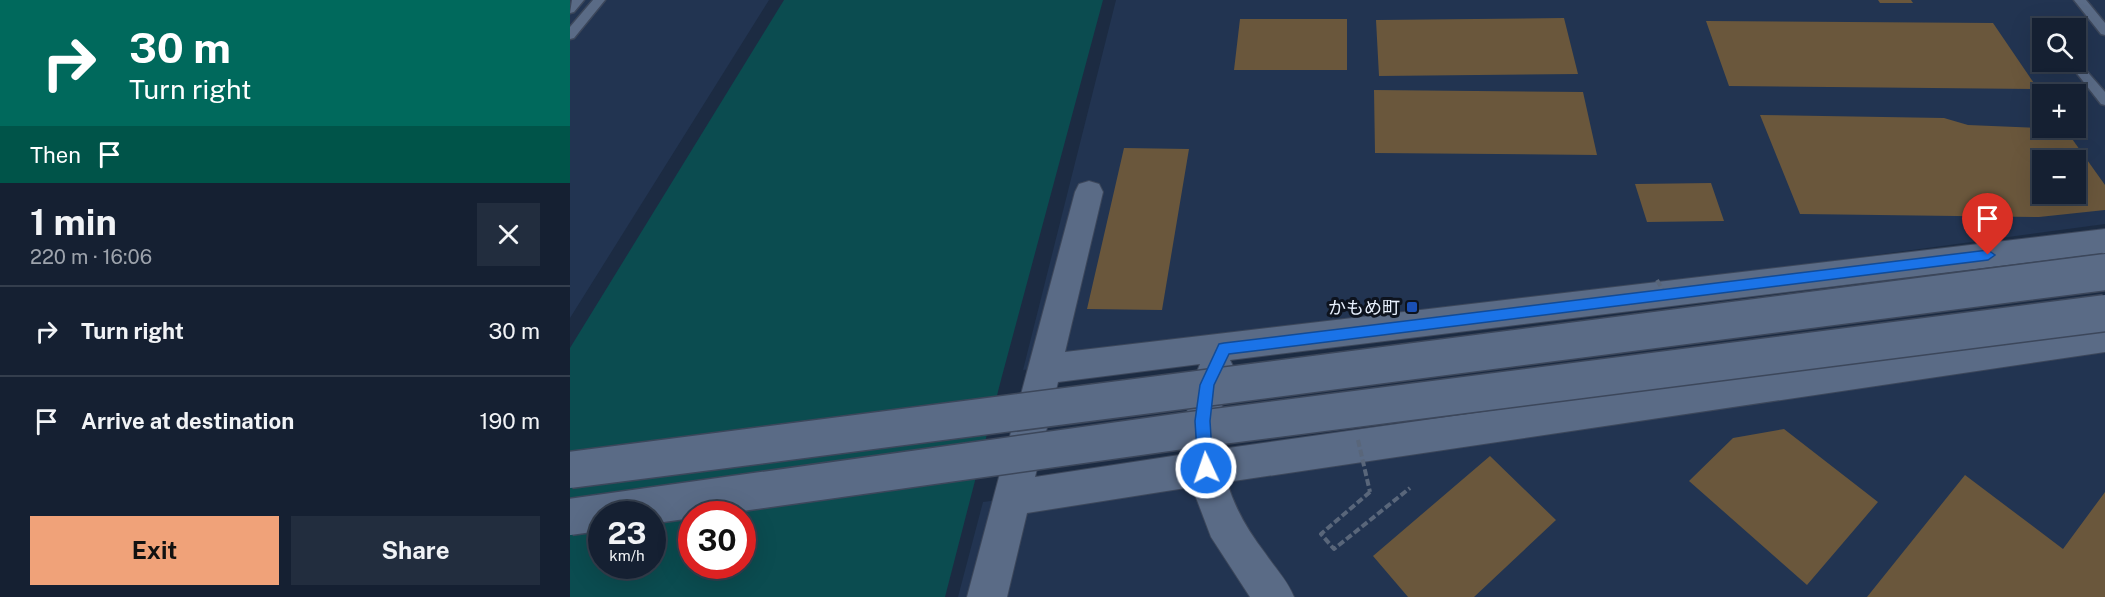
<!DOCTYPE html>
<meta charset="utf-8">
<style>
:root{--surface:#152032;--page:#222d3e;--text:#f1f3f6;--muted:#9da3ac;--line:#343e4d;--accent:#f0a279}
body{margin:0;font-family:"Public Sans","Noto Sans JP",sans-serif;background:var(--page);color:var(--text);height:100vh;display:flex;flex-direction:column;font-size:22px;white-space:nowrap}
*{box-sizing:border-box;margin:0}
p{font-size:20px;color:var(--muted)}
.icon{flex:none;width:33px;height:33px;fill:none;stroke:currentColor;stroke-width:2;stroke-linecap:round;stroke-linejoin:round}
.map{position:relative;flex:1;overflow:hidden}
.side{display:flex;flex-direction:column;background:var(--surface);width:570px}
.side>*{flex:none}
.top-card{background:#00695c;color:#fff;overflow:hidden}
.controls{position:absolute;left:1462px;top:18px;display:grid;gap:12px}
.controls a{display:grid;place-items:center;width:54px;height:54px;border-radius:0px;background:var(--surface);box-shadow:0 6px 24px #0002,0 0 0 2px var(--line);font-size:30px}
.speed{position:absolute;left:18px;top:501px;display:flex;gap:12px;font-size:30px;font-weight:700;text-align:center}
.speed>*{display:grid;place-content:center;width:78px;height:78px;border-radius:50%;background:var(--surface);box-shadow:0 6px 24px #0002,0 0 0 2px var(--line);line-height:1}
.speed small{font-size:15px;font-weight:400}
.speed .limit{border:9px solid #d22;background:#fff;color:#111}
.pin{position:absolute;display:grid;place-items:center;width:51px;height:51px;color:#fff;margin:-62px -26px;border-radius:50% 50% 50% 0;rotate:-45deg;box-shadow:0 0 6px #0007}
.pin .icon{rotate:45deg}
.me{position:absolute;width:66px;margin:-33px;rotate:357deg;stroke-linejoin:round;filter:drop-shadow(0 0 4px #0008)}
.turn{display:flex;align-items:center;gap:21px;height:126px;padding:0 30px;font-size:27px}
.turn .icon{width:78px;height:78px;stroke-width:2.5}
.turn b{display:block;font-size:42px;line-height:51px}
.then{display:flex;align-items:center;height:57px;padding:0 30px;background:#0003;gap:12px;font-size:22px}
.round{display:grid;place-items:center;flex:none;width:63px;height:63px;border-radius:0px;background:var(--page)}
.head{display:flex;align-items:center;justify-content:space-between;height:102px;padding:0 30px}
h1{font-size:36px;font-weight:700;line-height:45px}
.button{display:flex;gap:12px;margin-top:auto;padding:12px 30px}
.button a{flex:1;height:69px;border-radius:0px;background:var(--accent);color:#111;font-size:24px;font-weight:700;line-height:69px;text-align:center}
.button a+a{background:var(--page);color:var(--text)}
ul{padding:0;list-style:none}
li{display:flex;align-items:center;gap:18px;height:90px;padding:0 30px;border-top:2px solid var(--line)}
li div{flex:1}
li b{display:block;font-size:22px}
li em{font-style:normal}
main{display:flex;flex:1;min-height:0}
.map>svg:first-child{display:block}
</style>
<main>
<section class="side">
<div class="top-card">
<div class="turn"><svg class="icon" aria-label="right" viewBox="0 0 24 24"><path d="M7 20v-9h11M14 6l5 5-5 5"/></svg><div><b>30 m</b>Turn right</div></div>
<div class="then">Then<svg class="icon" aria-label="arrive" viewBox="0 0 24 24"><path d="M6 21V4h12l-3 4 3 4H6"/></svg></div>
</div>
<div class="head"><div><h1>1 min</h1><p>220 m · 16:06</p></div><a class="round"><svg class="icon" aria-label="close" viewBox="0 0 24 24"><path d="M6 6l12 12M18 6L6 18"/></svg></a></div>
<ul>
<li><svg class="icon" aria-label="right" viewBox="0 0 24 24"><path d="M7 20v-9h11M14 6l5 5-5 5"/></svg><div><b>Turn right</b></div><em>30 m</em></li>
<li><svg class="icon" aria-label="arrive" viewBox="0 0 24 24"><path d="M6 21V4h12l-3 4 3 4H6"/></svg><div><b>Arrive at destination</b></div><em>190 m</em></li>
</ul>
<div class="button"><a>Exit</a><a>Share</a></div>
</section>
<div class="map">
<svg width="1535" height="597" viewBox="0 0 1535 597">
<rect width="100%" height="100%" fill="#1c2b42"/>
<path fill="#223451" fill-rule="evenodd" d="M0,0H199L0,318Z
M546,0H1535V224L453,370ZM1473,28H1506V62H1473ZM1473,94H1506V128H1473ZM1473,160H1506V194H1473Z
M1535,351V597H388L413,502Z"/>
<path fill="#0b4c50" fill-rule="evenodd" d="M214,0H533L432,376L375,597H0V348ZM32,514H82V566H32ZM122,514H172V566H122Z"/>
<path fill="#6a573c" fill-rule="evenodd" d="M1308,0H1341L1343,3H1310Z
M994,18L1008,74L809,76L806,20Z
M670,19H777V70H664Z
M1136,21L1423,23L1468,89L1159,86Z
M804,90L1013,92L1027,155L805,153Z
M1190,115L1374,118L1398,125L1495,129L1535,185V210L1469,217L1230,214ZM1473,160H1506V194H1473Z
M554,148L619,149L592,310L517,309Z
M1141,183L1154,221L1077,222L1065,184Z
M1214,429L1308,502L1237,585L1119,481L1163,438Z
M920,456L986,520L904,597H838L803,556Z
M1395,475L1493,549L1535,492V597H1297Z"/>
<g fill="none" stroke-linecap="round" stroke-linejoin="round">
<g stroke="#3c475b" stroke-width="3">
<path id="service" d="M2,0H14L4,12L0,13Z
M23,0H35L4,38L0,39V27Z
M1504,0H1516L1535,23V35L1531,34Z
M1506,59L1535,92V105L1531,104L1498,62H1506Z"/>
</g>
<g stroke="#3c475b" stroke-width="2">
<path id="minor" d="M519,181L529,184L533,192L495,352L1535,229V253L660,360L663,366C652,393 648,420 651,449L1535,324V352L657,482C665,509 678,531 695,553C705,568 717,580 724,597H680L641,537L622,487L457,513L437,597H397L505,192L509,184ZM630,364C618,393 614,422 616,454L465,477L488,382Z"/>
</g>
<path stroke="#59667a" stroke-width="4" stroke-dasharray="7 3" stroke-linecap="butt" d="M800,492L751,534L764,549L840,488"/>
<use href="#service" fill="#5a6b86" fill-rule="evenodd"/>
<use href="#minor" fill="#5a6b86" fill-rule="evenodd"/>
<g stroke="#3c475b" stroke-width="39" stroke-linecap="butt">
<path id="tertiary-bridge" d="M0,470L1535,272
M0,517L613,431L1535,313"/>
</g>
<path stroke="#59667a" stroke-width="4" stroke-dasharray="7 3" stroke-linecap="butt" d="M1087,280L1096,296
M788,440L800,492"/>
<use href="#tertiary-bridge" stroke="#5a6b86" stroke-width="36"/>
</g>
<path fill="#1a73e8" stroke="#114b97" stroke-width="1.5" d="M1418,250L1425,255L1418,260L659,354L644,385L640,421L643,468L641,473L636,475L630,473L628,468L625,421L630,385L649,344L654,343Z"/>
<rect fill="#1a4fb4" stroke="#0d131e" stroke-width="2" x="836" y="301" width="12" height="12" rx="3"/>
<g text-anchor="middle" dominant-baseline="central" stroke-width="6" stroke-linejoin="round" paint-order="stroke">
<g font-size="18" fill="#e8f0fd" stroke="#0d131e" text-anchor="end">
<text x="830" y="307">かもめ町</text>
</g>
</g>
</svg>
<div class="controls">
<a><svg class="icon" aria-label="search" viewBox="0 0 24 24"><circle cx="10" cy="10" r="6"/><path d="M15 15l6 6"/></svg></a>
<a>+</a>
<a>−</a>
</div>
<div class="speed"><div>23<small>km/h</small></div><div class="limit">30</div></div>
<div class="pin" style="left:1418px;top:255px;background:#d93025"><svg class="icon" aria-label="arrive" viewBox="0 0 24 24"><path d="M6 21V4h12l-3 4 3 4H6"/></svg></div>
<svg class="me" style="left:636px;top:468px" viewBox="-20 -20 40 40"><circle r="17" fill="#1a73e8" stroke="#fff" stroke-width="3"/><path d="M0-11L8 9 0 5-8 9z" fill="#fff"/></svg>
</div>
</main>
